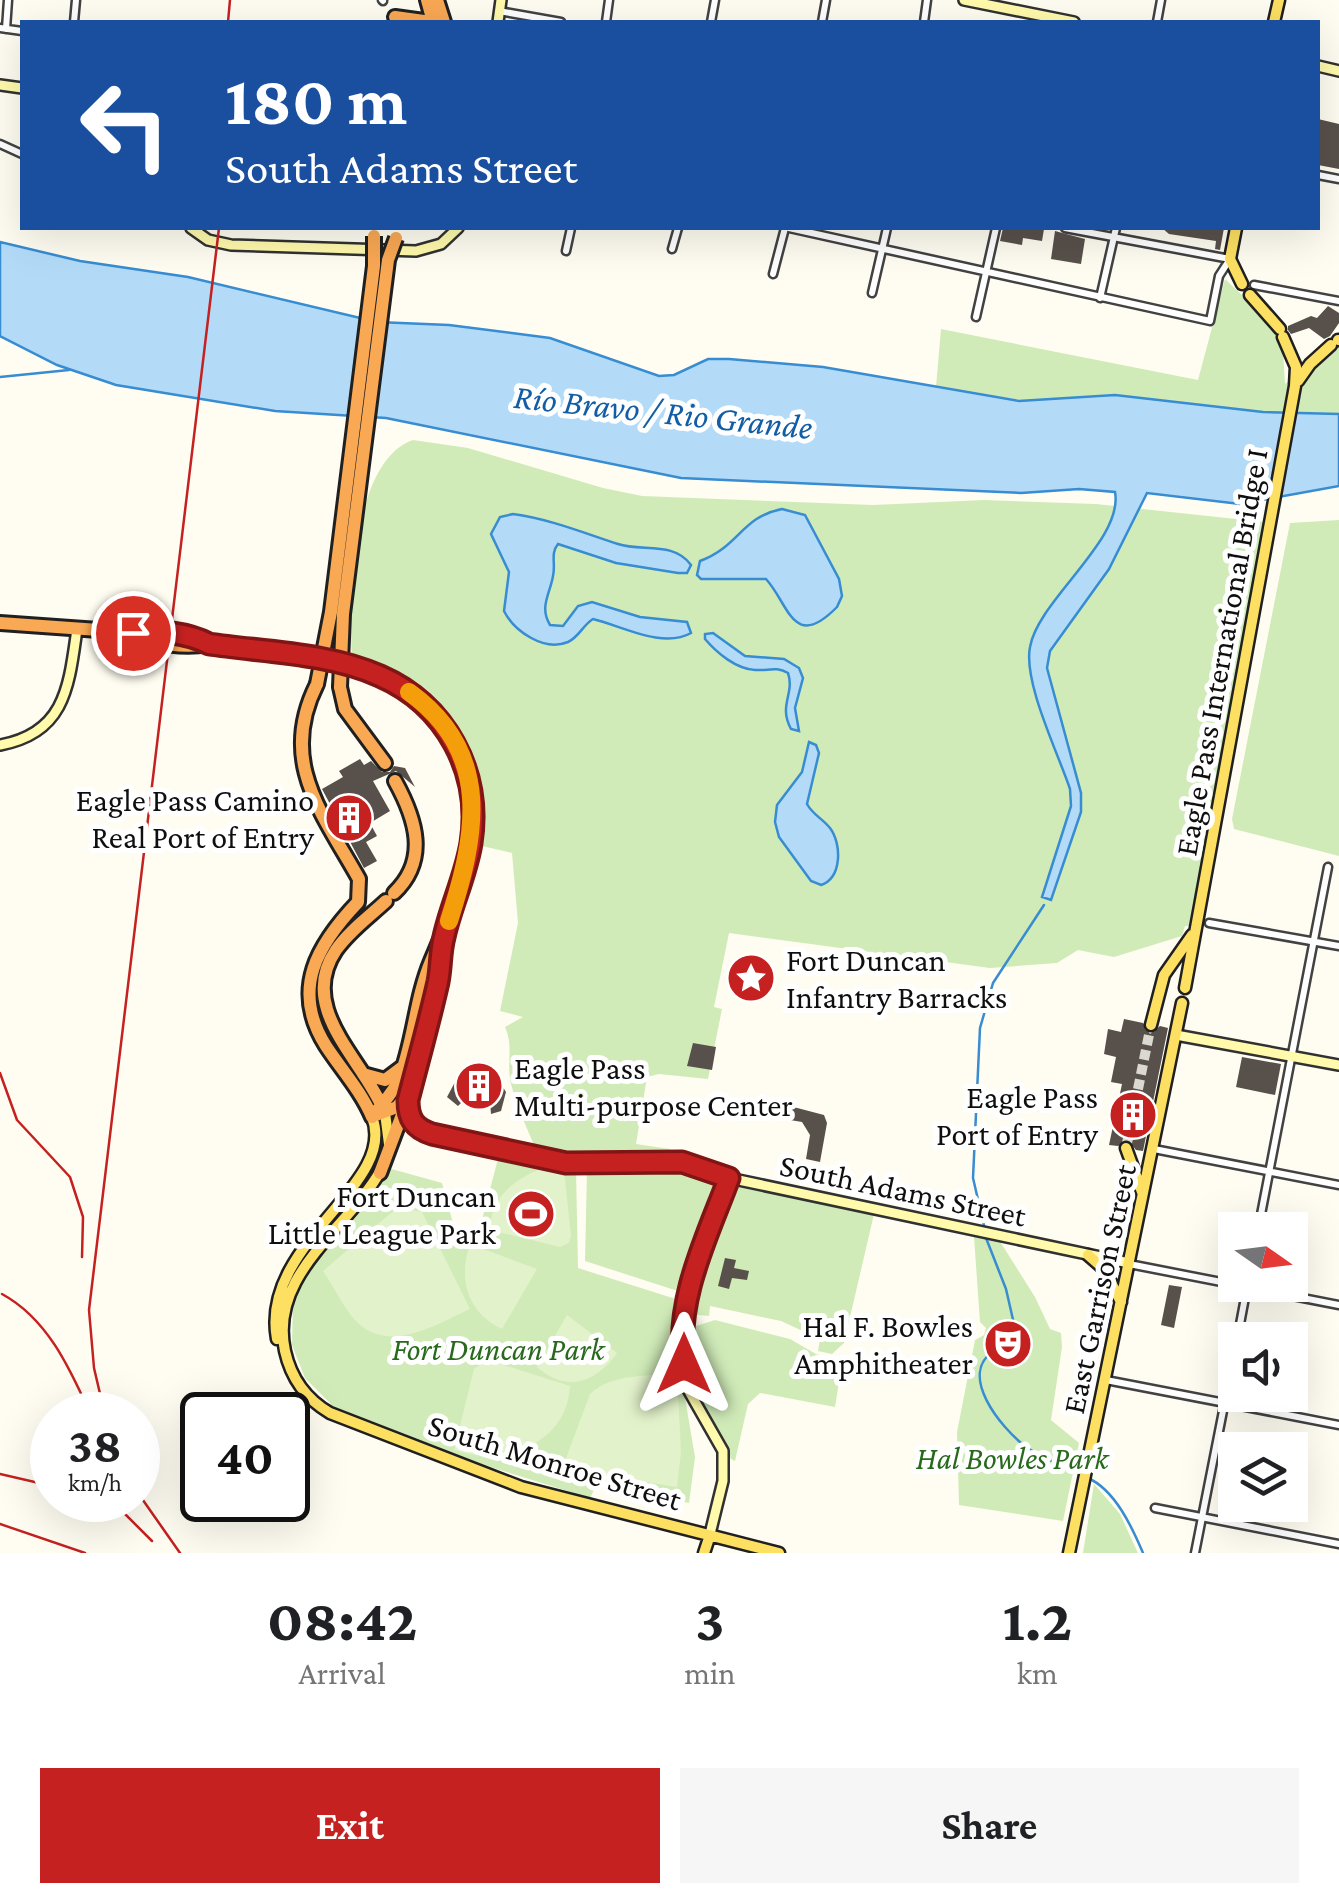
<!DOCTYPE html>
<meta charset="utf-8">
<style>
:root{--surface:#fff;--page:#f6f6f6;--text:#202124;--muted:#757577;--accent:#c52121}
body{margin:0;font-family:"Crimson Pro",serif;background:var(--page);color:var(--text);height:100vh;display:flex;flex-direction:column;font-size:38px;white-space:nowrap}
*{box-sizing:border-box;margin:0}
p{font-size:32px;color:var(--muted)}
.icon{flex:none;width:55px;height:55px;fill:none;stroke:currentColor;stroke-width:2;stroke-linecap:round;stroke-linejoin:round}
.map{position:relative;height:1553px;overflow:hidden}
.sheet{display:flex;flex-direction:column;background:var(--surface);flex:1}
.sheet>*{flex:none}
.guide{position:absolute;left:20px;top:20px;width:1300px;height:210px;border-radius:0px;box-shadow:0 10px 40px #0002;background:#1a4fa0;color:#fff;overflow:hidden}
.needle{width:65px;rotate:104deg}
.controls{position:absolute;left:1218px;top:1212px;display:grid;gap:20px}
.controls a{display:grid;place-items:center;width:90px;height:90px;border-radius:0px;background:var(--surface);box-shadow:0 10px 40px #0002;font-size:50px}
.speed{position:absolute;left:30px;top:1392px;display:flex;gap:20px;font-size:50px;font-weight:700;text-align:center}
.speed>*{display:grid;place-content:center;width:130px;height:130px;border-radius:50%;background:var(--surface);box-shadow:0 10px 40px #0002;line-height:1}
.speed small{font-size:25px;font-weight:400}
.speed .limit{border:5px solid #111;border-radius:15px;background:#fff;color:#111}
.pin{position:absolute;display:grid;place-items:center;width:85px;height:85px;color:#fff;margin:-42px;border:5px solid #fff;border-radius:50%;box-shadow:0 2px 10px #0007}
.me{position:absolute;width:110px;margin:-55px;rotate:0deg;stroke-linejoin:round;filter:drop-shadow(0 0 8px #0008)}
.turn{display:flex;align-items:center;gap:35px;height:210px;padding:0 40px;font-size:45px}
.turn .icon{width:130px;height:130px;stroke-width:2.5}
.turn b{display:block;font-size:70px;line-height:85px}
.eta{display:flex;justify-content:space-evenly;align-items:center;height:170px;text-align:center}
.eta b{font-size:60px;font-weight:700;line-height:70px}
.action{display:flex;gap:20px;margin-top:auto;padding:20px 40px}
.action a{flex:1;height:115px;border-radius:0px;background:var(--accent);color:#fff;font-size:40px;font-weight:700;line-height:115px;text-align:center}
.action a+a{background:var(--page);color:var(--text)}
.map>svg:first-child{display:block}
</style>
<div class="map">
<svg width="1339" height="1553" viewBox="0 0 1339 1553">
<rect width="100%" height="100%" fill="#fffdf1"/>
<path fill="#d0ebb8" d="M1225,279L1282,333L1285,384L1339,339V414L1263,412L1115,395L1034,402L936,387L941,329L1198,380Z
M413,440L468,448L603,488L642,496L873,505L984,500L1096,504L1264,522L1190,926H1185L1182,936L1114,957L1078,950L1057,963L990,968L729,933L714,1007L722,1009L708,1079L659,1074L647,1077L636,1144L670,1149L669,1159L571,1160L538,1155C529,1132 517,1108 511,1084C506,1063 514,1047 505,1027L523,1017L500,1011L518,923L512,853L482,846C492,782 462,699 398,672C383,666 367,663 352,659C349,603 351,461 413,440Z
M1339,520V856L1234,829L1232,819L1290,523Z
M499,1155L576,1169L578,1268L682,1301L676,1345L695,1457L689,1503L597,1484L590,1498L455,1456L334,1407L305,1378L292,1345L293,1299L304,1277L388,1168L442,1183L454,1227L478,1235Z
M691,1168L722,1181L721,1200L687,1294L585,1261L587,1169Z
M731,1181L874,1214L844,1343L832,1354L818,1351L820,1339L781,1321L710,1306L709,1316L687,1314Z
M974,1237L999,1240L1035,1297L1050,1329L1061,1333L1062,1347L1051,1420L1079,1443L1063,1521L959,1505L957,1432L975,1340L984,1335L986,1328L980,1322Z
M715,1320L790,1339L816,1354L842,1363L835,1407L760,1393L748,1404L735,1461L731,1459L692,1384L690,1328Z
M1094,1484L1120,1514L1138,1553H1083Z"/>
<path fill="#e2f2ca" d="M542,1168L564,1170L571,1236L569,1243L560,1247L490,1230C490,1196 515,1180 542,1168Z
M398,1207L422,1212L470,1309C437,1324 392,1353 359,1324C345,1311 334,1287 323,1271Z
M470,1244L537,1269L502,1329C467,1312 458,1279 470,1244Z
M567,1315L617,1353C596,1383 566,1393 537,1367Z
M488,1360L570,1386C567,1445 503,1466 454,1450L474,1369Z
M677,1374L681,1452L677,1487L562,1469L590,1394C612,1373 649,1376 677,1374Z"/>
<path fill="#b3dbf8" stroke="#378cd2" stroke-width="2.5" d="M0,242L80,261L188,277L377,322L449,325L550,338L659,376L674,375L708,359H729L823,367L1019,401L1115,395L1263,412L1339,414V486L1240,504L1147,493L1109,569L1050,651L1047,668L1081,793V812L1051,900L1042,897L1071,806L1070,789C1058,753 1023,682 1030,647C1038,600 1124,540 1115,492L1079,489L1021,493L681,478L386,418L275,411L116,385L57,365L0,336Z
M782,509L805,515L839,579L842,596L837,607C793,652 789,604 766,579H701L697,575L700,561C740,546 741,517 782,509Z
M513,514C550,519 584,533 618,544C642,552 674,541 691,565L687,573H678L616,563L558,544C550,554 556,563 553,576C550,594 539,607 550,625L563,626L578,606L592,602L640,617L687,622L691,633C663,649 622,626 593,619C583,625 579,637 568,642C544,652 514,631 504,611L509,572L491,534L500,517Z
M713,633L745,656L784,659L799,668L803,678L795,708L799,731L791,729C778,705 795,694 788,673C776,666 768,671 755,670C736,669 717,653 705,639V634Z
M809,742L816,745L819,753L807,804C813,815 822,818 830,828C842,844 842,878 821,885L811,881L779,837L775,822L777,805L802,772Z"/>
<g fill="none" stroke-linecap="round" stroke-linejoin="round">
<path stroke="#378cd2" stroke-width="2.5" d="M0,377L69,370
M985,1230L973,1178L980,1028L993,983L1044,905
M986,1238L1006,1289L1019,1346L1016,1354L994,1351C957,1374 1001,1428 1025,1446C1041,1459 1063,1465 1081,1474
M1088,1478C1115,1490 1132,1527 1143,1553"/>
</g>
<path fill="#58504b" d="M1318,119L1339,124V169L1318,165Z
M1003,228L1044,229L1042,241L1023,238L1022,245L1000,241Z
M1162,228H1224L1220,250L1215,249L1216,241L1169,234Z
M1055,231L1085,239L1081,264L1051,259Z
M1328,306L1339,313V323L1330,336L1324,339L1309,328L1291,334L1288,330V326L1311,316L1317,318Z
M360,759L364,765L371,761L382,772H390L394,766L405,768L415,787L396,771L373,781L390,811L370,823L377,836L366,842L377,861L364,868L322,789L343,777L339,771Z
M1124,1019L1143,1023L1150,1034L1160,1026L1168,1028L1143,1151L1136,1150L1128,1140L1118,1146L1109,1145L1122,1084L1111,1082L1116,1057L1104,1054L1108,1029L1121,1032Z
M693,1043L716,1047L712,1070L687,1066Z
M1242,1057L1281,1064L1275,1095L1236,1087Z
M462,1069H482L495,1075L506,1092L501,1111L491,1114L490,1102L466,1098L458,1106L447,1097Z
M782,1104L824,1115L827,1123L820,1162L806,1159L810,1135L802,1122L778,1118Z
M725,1258L736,1260L734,1268L749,1271L747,1280L732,1278L729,1289L718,1286Z
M1169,1285L1182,1287L1174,1328L1161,1325Z"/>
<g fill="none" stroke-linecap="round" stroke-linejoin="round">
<path stroke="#dbd9cf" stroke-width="10" stroke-dasharray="10 5" stroke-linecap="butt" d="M1126,1148L1151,1025"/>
<g stroke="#424242" stroke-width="11">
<path id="street" d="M382,0L383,1
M499,11L561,22
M74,22L76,0
M606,22L609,0
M711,22L715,0
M822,22L826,0
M924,22L927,0
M1157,22L1161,0
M0,28L22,31
M6,29L8,0
M0,144L22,154
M1318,175L1339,179
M789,228L1210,321L1219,276L1230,259L1065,228
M672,249L678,228
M566,251L571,228
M773,274L785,228
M1254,285L1339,301
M872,293L887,228
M1100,298L1116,228
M976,317L996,228
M1209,923L1339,946
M1154,1149L1339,1185
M1258,1230L1328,867
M1129,1264L1339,1305
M1237,1340L1247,1287
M1106,1380L1339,1425
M1155,1508L1339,1544
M1195,1553L1235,1350"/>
</g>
<g stroke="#313131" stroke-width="14">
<path id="secondary" d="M964,0L1074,22
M498,22L501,0
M1318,66L1339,71
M0,85L22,88
M191,228L208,240L231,245L416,251L441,244L458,228
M0,745C66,733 69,685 77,629
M1176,1035L1339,1065
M432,1134L566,1163H682L729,1178L1129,1263
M709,1538L723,1481V1451L686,1386L681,1343L686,1296L729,1178"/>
</g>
<g stroke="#202020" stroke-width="15">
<path id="primary" d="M1274,22L1279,0
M1236,228L1230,259L1242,284
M1250,295L1280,329
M1338,340H1339
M1298,381L1310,364L1331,345
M1185,988L1295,386L1296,367L1283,337
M1151,1025L1164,975L1192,935
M385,1113L389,1144
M1126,1148L1142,1192
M381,1170C348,1229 268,1274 285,1351C291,1378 306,1399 330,1413L521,1487L779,1553
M1088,1255L1104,1269L1121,1302
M277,1339C259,1243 399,1185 372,1117
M704,1553L709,1538
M1069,1553L1182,1003"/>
</g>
<g stroke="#202020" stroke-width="18">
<path id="highway" d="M427,0L433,22
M437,0L444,22
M395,17L431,22
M0,623L197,637L209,644C263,652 323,655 375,673C399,682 420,698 437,717C501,790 464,884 431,961C415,999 414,1042 399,1079C393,1094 381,1104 372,1117
M133,633C154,645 185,648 209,644
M317,684C278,761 322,813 359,879L358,902C318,944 290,989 326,1046C341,1069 361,1091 372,1117
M340,687L345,709L385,763
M394,893C429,860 416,819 395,781
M363,1074L385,1080L401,1068
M408,1104L415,1126L432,1134
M384,1111C364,1060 296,1009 336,950C349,931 370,916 386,901
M376,1115L397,1107L409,1093L438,982L442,943
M380,1173L409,1096"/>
</g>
<use href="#street" stroke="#fff" stroke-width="6"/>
<use href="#secondary" stroke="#fffaac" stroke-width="9"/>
<use href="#primary" stroke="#fde062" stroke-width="10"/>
<use href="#highway" stroke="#f9a854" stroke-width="12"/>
<path stroke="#c52121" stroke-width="2.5" d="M228,22L230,0
M0,1073L17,1120L70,1177L83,1217L82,1257
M2,1294C48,1319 70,1369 91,1415
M105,1415L94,1368L89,1310L219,228
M0,1474L52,1486
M138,1493L180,1553
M111,1500L152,1541
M0,1524L85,1553"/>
<g stroke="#202020" stroke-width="18" stroke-linecap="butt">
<path id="highway-bridge" d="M317,684L331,612L374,266V236
M340,687L343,614L388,260L396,238"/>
</g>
<use href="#highway-bridge" stroke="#f9a854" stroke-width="12"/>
</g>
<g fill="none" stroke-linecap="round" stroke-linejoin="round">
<g stroke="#801515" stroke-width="25">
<path id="route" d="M133,633C156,629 188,633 209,644C264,652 329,653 380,676C446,705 482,772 471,843C466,875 451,905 444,937C440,952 441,967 438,982C429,1022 418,1061 408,1100C408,1119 414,1128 432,1134L566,1163L682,1162L729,1178C707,1237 675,1300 684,1364"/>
</g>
<use href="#route" stroke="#c52121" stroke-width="18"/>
<path stroke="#f59e0b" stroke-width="18" d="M409,692C494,753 476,836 449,921"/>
</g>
<defs>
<g id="building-disc" transform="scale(2.5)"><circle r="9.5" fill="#c52121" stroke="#fff"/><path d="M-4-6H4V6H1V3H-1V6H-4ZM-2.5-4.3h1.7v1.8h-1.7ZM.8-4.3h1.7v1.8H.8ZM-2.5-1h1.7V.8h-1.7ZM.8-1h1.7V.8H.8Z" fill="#fff"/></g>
<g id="sight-disc" transform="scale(2.5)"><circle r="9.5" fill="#c52121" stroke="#fff"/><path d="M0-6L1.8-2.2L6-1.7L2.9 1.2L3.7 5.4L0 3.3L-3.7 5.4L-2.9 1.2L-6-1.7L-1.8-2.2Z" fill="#fff"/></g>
<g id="stadium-disc" transform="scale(2.5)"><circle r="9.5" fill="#c52121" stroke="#fff"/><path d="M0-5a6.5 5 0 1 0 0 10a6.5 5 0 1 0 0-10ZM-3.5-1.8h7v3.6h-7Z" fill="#fff"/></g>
<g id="theatre-disc" transform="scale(2.5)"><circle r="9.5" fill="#c52121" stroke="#fff"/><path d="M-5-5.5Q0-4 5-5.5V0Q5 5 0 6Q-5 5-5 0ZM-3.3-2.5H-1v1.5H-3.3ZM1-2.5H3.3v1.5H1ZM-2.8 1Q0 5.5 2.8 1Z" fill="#fff"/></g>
</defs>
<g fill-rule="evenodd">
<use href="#building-disc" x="349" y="818"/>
<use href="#sight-disc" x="751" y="978"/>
<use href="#building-disc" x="479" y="1086"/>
<use href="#building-disc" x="1133" y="1115"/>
<use href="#stadium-disc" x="531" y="1214"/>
<use href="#theatre-disc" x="1008" y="1344"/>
</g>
<g text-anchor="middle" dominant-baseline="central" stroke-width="10" stroke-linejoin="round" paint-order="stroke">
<g font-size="32" fill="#0f0f0f" stroke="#fff">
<text transform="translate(1221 652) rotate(-80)">Eagle Pass International Bridge I</text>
<text transform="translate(903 1190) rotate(12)">South Adams Street</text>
<text transform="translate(1099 1289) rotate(-78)">East Garrison Street</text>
<text transform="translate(555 1462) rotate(17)">South Monroe Street</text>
</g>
<g font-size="32" fill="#0f0f0f" stroke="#fff" text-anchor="end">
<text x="314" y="800">Eagle Pass Camino<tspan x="314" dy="37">Real Port of Entry</tspan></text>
<text x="786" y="960" text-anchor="start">Fort Duncan<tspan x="786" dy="37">Infantry Barracks</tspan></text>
<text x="514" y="1068" text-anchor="start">Eagle Pass<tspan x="514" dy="37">Multi-purpose Center</tspan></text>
<text x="1098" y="1097">Eagle Pass<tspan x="1098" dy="37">Port of Entry</tspan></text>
<text x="496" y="1196">Fort Duncan<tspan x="496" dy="37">Little League Park</tspan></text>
<text x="973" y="1326">Hal F. Bowles<tspan x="973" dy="37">Amphitheater</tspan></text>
</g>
<g font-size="32" font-style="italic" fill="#286a1c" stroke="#fff">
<text x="498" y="1349">Fort Duncan Park</text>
<text x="1012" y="1458">Hal Bowles Park</text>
</g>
<g font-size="35" font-style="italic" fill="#125ea6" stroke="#fff">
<text transform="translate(663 412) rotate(6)">Río Bravo / Rio Grande</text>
</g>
</g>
</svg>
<div class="controls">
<a><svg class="needle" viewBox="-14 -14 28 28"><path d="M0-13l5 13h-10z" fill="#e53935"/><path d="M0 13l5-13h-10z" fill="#757577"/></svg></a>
<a><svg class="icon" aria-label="sound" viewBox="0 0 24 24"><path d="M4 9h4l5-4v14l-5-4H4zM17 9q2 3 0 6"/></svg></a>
<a><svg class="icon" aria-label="layers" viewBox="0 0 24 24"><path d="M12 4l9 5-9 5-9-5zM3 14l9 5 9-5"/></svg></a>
</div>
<div class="speed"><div>38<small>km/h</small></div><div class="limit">40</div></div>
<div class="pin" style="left:133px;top:633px;background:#d93025"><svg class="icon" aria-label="arrive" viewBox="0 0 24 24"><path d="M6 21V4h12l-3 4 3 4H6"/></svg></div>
<svg class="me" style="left:684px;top:1364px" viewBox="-20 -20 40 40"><path d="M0-17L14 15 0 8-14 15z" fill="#c52121" stroke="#fff" stroke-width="4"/></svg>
<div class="guide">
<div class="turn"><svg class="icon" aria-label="left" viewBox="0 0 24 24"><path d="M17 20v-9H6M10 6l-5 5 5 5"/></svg><div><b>180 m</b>South Adams Street</div></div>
</div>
</div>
<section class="sheet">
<div class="eta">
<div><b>08:42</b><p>Arrival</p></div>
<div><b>3</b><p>min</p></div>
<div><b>1.2</b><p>km</p></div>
</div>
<div class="action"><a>Exit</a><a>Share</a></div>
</section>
